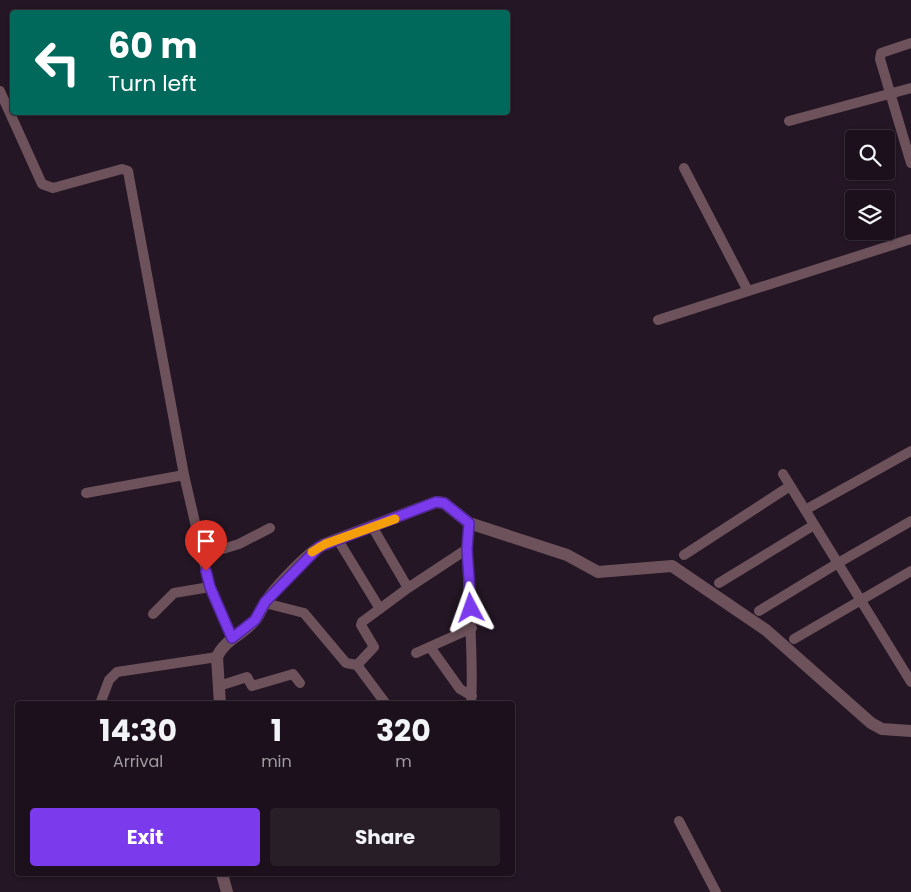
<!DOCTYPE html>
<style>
:root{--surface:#1b101b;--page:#281e28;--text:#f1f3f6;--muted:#a09da3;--line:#39303a;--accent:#7c3aed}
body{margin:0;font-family:Poppins,sans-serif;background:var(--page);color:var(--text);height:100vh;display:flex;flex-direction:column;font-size:19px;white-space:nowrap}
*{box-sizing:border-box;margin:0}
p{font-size:16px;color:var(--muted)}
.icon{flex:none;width:28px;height:28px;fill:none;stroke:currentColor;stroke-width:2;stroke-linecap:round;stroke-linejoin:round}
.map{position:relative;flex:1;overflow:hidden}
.side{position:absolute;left:15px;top:701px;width:500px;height:175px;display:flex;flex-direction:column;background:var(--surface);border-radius:5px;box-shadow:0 1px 4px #0004,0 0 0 1px var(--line)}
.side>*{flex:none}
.hud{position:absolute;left:10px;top:10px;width:500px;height:105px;border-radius:5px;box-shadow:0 1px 4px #0004,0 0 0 1px var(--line);background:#00695c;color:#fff;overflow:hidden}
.controls{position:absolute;left:845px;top:130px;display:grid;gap:10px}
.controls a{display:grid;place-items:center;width:50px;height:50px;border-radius:5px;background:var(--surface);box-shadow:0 1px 4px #0004,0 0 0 1px var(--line);font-size:25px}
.pin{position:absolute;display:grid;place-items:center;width:42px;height:42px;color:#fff;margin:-51px -21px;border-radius:50% 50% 50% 0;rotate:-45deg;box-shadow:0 0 5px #0007}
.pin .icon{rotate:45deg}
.me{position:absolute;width:55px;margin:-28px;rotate:356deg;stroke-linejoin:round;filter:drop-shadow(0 0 4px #0008)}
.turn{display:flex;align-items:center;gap:18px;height:105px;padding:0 15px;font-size:22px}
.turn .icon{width:65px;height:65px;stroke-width:2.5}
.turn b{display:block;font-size:35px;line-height:42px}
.eta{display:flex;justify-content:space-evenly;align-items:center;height:85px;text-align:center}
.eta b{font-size:30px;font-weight:700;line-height:35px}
.action{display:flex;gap:10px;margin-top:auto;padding:10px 15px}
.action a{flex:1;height:58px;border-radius:5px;background:var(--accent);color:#fff;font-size:20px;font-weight:700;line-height:58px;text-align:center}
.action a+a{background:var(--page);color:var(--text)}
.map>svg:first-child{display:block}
</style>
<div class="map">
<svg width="911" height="892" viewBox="0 0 911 892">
<rect width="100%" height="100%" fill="#241624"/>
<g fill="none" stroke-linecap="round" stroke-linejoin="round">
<path stroke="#6d525b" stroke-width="10" d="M911,43L881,53L880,59L911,163
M0,91L42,184L53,188L122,169L128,171L184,475L210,587L232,637
M789,121L911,88
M684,168L748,291
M658,320L911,239
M783,474L911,682
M86,493L184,475
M805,510L911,451
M469,523C464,583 475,643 471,704
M373,528L408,588
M338,540L380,609
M203,555L239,544L270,528
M684,555L790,486
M719,583L814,525
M265,603L304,613L346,663L357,665L386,704
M759,611L838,563L911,521
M153,614L174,593L210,587
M794,639L911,571
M430,647L460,689L472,696
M416,653L472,628
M357,665L374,647L361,625L362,622L408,588L467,549
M219,686L247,677L252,686L293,674L300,683
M100,704L109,680L117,672L217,657
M679,821L716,892"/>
<path stroke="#6d525b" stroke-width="12" d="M220,704L217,657C225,639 243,635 255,620C259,615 261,609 265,603C275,588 309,551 325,544L436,502L444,503L469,523L567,555L598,572L672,566L766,630L871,723L882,729L911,731
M222,874L227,892"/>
</g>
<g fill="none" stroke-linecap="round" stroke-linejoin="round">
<g stroke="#51269a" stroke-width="12">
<path id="route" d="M206,571L210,587L232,638L255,620L265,602L319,547L436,502L444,503L469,523L467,549L471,608"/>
</g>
<use href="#route" stroke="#7c3aed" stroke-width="9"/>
<path stroke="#f59e0b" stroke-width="9" d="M312,552L325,544L395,519"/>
</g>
</svg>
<div class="controls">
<a><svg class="icon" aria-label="search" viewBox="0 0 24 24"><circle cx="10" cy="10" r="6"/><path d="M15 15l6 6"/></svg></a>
<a><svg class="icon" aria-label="layers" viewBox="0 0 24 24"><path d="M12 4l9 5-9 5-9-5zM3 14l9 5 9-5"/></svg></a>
</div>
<div class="pin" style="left:206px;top:571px;background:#d93025"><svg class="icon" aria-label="arrive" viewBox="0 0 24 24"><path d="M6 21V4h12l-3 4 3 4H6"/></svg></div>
<svg class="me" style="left:471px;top:608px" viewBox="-20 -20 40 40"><path d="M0-17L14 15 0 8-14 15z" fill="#7c3aed" stroke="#fff" stroke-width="4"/></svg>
<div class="hud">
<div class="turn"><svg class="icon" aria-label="left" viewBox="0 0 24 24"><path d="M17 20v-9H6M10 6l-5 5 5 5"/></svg><div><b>60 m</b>Turn left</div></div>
</div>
<section class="side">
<div class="eta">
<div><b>14:30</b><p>Arrival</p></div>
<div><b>1</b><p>min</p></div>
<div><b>320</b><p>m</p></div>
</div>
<div class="action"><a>Exit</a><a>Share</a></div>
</section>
</div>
